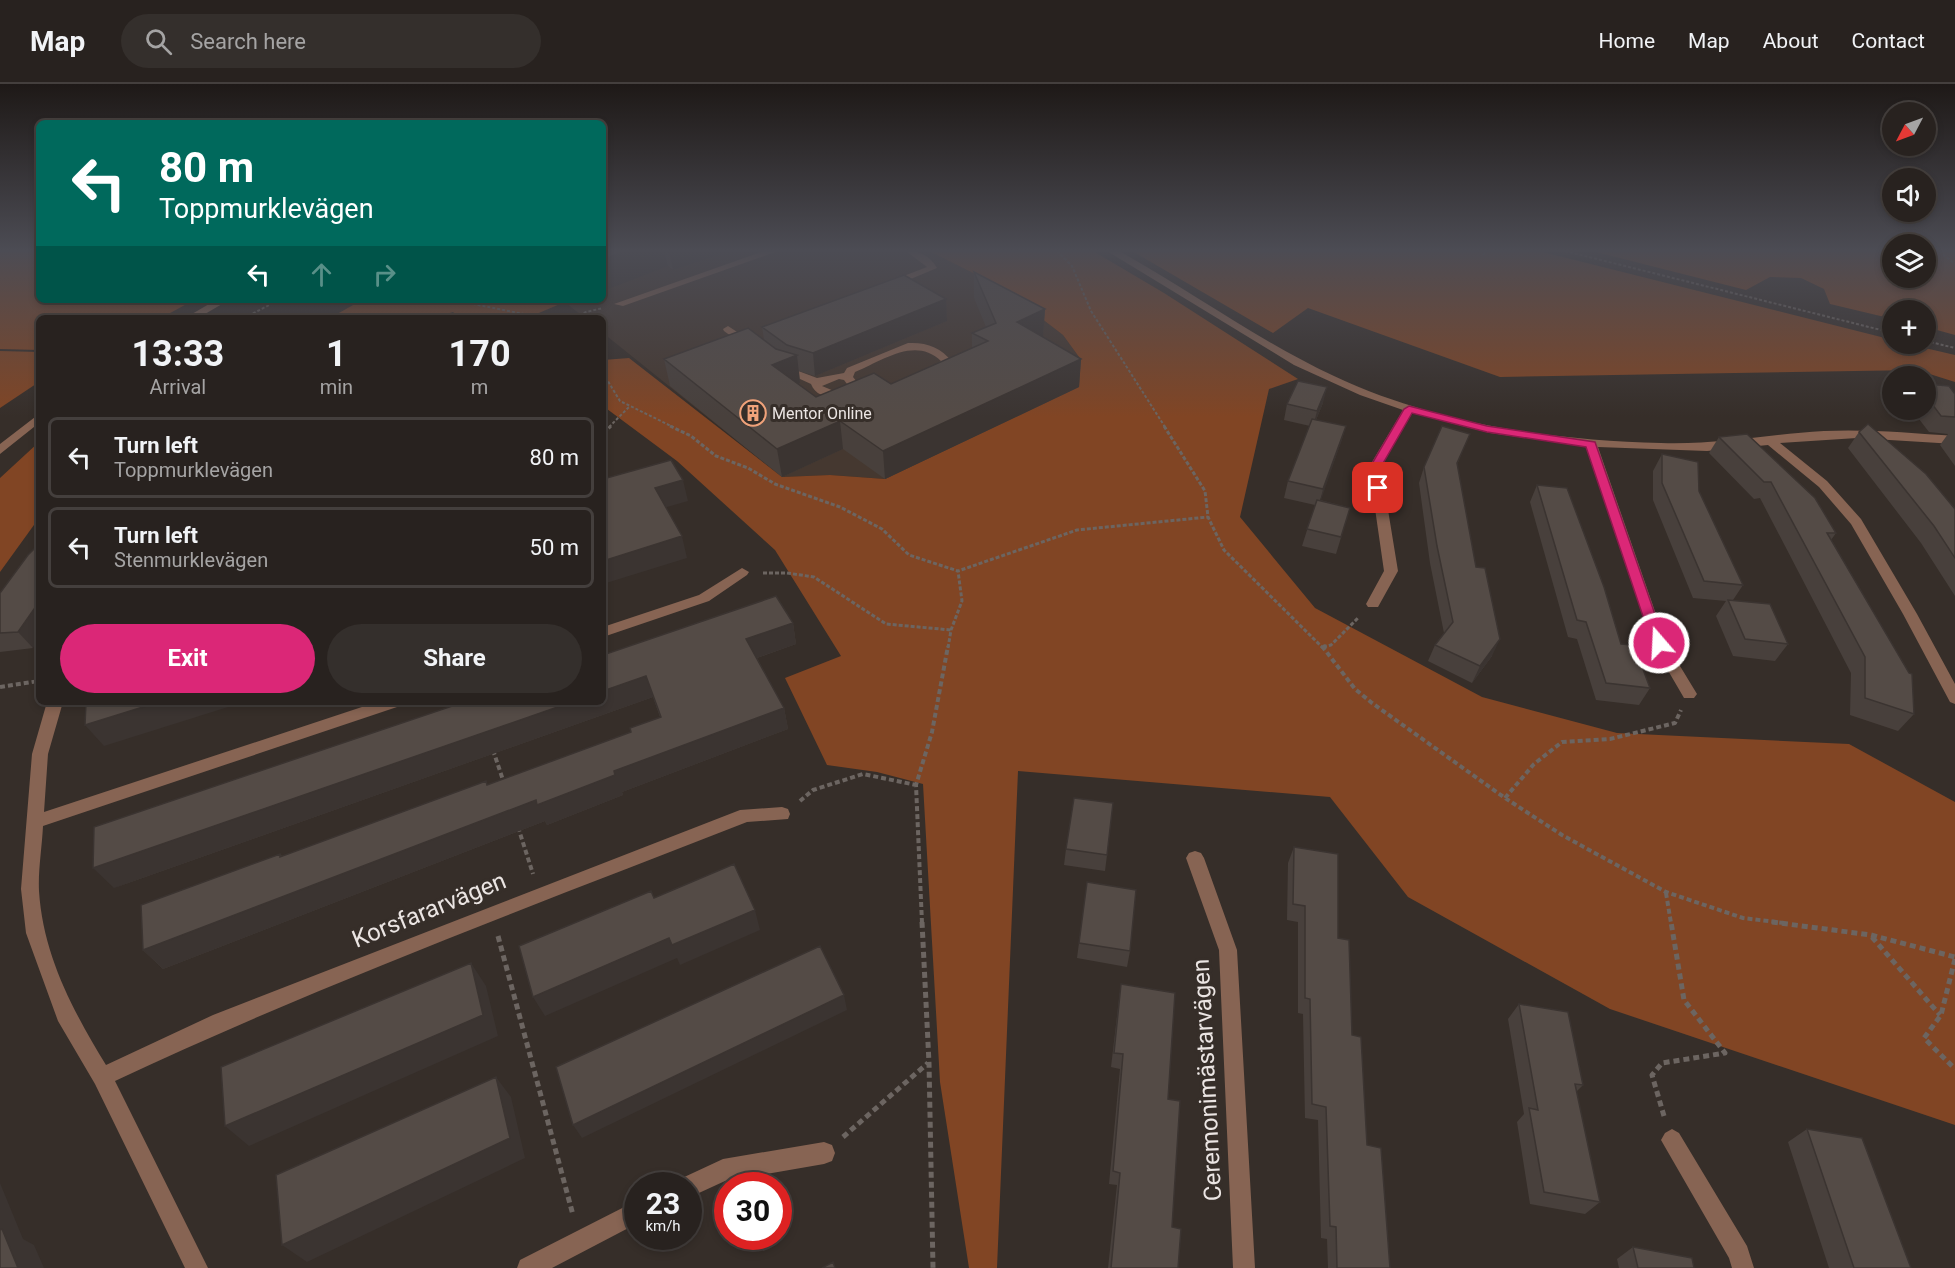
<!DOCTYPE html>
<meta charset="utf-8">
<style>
:root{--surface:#28221f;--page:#342f2c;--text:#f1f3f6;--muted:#a5a4a4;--line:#443f3d;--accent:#db2777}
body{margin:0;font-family:Roboto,sans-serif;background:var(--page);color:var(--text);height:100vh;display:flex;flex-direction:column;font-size:22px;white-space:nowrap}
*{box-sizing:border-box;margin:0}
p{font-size:20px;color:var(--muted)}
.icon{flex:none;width:33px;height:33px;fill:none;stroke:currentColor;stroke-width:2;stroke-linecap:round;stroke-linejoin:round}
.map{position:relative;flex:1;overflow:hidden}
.drawer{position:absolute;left:36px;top:231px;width:570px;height:390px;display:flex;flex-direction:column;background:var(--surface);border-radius:9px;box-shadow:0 3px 9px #0003,0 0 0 2px var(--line)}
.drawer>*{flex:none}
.guide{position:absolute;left:36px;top:36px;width:570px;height:183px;border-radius:9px;box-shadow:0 3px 9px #0003,0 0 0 2px var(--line);background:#00695c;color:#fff;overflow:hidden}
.needle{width:39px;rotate:229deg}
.buttons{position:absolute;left:1882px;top:18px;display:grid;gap:12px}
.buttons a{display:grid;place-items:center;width:54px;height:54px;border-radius:50%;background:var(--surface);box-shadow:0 3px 9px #0003,0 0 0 2px var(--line);font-size:30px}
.speed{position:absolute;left:624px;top:1088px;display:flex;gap:12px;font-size:30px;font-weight:700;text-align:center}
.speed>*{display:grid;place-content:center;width:78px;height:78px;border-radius:50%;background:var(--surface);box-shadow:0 3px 9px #0003,0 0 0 2px var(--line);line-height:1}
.speed small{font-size:15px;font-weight:400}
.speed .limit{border:9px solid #d22;background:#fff;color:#111}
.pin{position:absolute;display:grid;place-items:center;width:51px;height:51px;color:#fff;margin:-26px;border-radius:12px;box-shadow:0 3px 9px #0006}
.me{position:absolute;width:66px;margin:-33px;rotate:341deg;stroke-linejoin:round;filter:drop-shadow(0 0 4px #0008)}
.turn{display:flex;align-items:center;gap:21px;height:126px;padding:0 24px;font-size:27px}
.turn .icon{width:78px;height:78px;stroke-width:2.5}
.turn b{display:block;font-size:42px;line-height:51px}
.lanes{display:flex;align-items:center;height:57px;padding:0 24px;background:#0003;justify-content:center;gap:30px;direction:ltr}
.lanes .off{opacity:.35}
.eta{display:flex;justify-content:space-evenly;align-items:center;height:102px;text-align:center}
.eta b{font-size:36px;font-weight:700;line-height:42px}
.primary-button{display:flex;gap:12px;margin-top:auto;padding:12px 24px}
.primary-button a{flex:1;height:69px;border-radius:36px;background:var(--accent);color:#fff;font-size:24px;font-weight:700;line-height:69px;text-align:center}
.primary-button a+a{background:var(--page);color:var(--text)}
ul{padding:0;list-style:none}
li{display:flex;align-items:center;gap:18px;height:81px;margin:0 12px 9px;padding:0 12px;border:3px solid var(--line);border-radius:9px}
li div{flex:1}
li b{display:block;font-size:22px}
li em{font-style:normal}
header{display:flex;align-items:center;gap:36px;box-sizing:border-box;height:84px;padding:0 30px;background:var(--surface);border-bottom:2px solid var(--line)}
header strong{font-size:28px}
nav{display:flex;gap:33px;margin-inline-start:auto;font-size:21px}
.search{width:420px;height:54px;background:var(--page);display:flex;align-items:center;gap:15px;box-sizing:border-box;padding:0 21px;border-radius:33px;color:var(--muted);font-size:22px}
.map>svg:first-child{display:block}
</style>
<header>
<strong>Map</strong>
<div class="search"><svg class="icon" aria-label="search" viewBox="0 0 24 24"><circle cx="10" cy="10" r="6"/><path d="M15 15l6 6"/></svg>Search here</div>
<nav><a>Home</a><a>Map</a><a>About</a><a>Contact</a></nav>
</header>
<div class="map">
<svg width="1955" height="1184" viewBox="0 0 1955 1184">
<rect width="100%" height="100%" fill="#362e29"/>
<path fill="#453830" d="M603,167H929L973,189L1020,218L1063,251L1079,273V303L885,395L831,391L782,393L603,249V234H585L562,216H603Z"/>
<path fill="#814524" d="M0,167H39V216H194L161,234H39V266L0,265Z
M929,167H1093L1164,209L1298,295L1269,305L1240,433L1315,524L1482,613L1617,649L1849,660L1955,718V1041L1610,925L1408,813L1330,713L1018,687L997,1184H969L940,998L923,700L877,688L827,681L785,594L841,572L775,466L677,377L603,322V276L629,274L782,393L830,391L885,395L1079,302V273L1063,251L1020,218L973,189Z
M1132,167H1539L1893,256V260H1908L1955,271V298L1917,286L1500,293L1308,224L1273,249Z
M1592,167H1893V194H1926V167H1955V251L1926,243V226H1893V235L1830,220L1824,205L1801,194L1770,193L1746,206Z
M362,216H555L560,220L527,234H460L453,228L434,234H330Z
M0,267L39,268V298L0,324Z
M39,358V434L0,488V394Z"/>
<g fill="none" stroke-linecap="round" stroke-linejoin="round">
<path stroke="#6c6561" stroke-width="2" stroke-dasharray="3 2" stroke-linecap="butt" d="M1057,167L1072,182L1091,227L1165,343
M1565,167L1893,249
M1939,167L1955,180
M1483,171L1486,167
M453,216L544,234
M244,234L279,216
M575,234L586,228L603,224
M1926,257L1955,264
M603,289L620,317L673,343
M609,343L629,323"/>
<path stroke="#6c6561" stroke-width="3" stroke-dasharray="4 2" stroke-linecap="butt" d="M670,342L691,352L716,372L748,384L775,400L840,423L882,445L909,471L958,487L1077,446L1208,433
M1164,342L1205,407L1208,433L1224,466L1323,564
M603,361L606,347L611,342
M763,489H787L814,493L886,540L951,546
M1323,563L1331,561L1359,533
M948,564L951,546L962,517L958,487"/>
<path stroke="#6c6561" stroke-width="4" stroke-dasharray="5 3" stroke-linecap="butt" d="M1322,562L1355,605L1372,619L1505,714L1562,751L1666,808L1743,834L1784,839
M1323,563L1326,562
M0,603L39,597
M493,666L504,699
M1505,714L1534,680L1562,658L1610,655L1675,639L1681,626
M800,717L813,706L863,690L916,701
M518,743L533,790
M1666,809L1671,839
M922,839L916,701L932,648L948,562"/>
<path stroke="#6c6561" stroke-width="5" stroke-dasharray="6 4" stroke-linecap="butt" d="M922,838L929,979L933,1184
M1772,838L1871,851L1955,873
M498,852L573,1131
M1872,853L1940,931
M1955,875L1941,931L1924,954L1955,985
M1664,1032L1652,991L1662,979L1725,969L1684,916L1671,838
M843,1053L928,979"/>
<path fill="#876453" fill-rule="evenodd" d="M906,167C920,167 930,172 937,184L894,202H888V198L927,183Z
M728,242L754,259V263H746L724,247L723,245Z
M908,259C926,258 941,263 952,278L936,289H928V285L941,277C915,252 882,277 855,288L853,293L862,304L857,311C842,315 817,317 811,300L776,284L781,281L785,282L817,294L844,289L847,284ZM839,295L844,296L850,304L849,306L834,307L822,302Z"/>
<path fill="#876453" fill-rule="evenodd" d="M764,167H778L623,222L614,220Z
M1107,167H1119C1191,207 1259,257 1334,292C1436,340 1550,356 1661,359C1716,361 1769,350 1824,347C1867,345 1911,349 1955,352V360L1857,354L1780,359L1827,397L1861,435L1917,530L1955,600V620L1950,618L1903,530L1851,440L1819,403L1768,361L1707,367L1598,363L1666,559L1697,610L1694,614H1684L1652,559L1586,362L1490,349L1412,329L1381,383L1398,487L1378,523H1368L1366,520L1384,487L1369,383L1403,326L1360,311L1294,281Z
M742,484L749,488L747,491L709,517L603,553V543L699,511Z
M47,618H63L48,670L44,728L377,618H403L400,622L43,742C42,763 38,786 39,807C43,871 73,927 106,981L213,931L740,726L782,723L788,725L790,730L788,735L747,738C535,821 321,900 115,997L208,1184H185L95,1000L58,937L26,849L21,805L32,670Z
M1195,767L1201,769L1204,774L1237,866L1255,1184H1233L1219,866L1186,774L1189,769Z
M1672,1045L1679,1049L1747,1162L1754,1184H1732L1729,1174L1665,1063L1661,1056L1665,1049Z
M824,1058L832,1061L835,1069L832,1077L824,1080L725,1097L688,1114V1101H678L680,1095L723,1075Z
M638,1116V1139L552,1184H517L520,1176Z"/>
<path fill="#876453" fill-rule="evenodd" d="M216,216H229L198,234H185Z
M39,330V339L0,370V360Z"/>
</g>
<path fill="#48403c" d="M603,167H729L673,186L668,182Z
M974,188L1045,225L1043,252H1042L1081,275L1079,303L885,395L843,365L782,393L670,302L664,275L764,256L762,243L946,215L947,237L815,292L799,287L800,299L798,300L816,313L891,300L972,264V249L986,243L974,214Z
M1926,300L1955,310V382L1940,361L1948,350L1929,348L1912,326H1926Z
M1323,319L1316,336L1346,342L1341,358L1320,416L1350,424L1336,470L1302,462L1315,421L1284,414L1288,397L1310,342L1284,336L1287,320Z
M1859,348L1955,425V512L1921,459L1848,364Z
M1719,353L1836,449L1831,456L1914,630L1898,647L1850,631L1851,589L1760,414L1754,415L1709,369Z
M1463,366L1457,381L1492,572L1472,599L1428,577L1435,561L1444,549L1430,479L1419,399L1424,383Z
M1662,370L1699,407L1743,501L1733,516L1788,560L1775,577L1733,572L1716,532L1726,517L1693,514L1653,416V387Z
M1537,401L1621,560L1650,604L1639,621L1596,616L1577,555L1568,553L1530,418Z
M0,509L33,564L0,568Z
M793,539L796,560L757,574L784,624L788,645L622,708L623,711L547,741L545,737L163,885L143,866L280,770L282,772L488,701L631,648L660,633L653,613L114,804Z
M1294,763L1338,854L1367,1061L1390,1184H1328L1327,1155L1321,1154L1318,1036L1305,1034L1303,930L1298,929V838L1287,836L1288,779Z
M1066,765L1107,771L1105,787L1064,781Z
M1087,798L1130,867L1127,883L1077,874Z
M1121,900L1168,1015L1172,1143L1178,1184H1108L1117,1101L1109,1100L1120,985L1111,983L1119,915Z
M1519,920L1583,1001L1576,1008L1600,1118L1585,1130L1530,1120L1517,1038L1524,1030L1508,935Z
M1807,1045L1911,1184H1829L1788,1058Z
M1633,1163L1694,1184H1619L1617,1175Z"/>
<path fill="#3b3431" d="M626,167H664L668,182L603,207V175Z
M669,167H729L673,186Z
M946,215L947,237L815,292L813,269Z
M1045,225L1043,252L1016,264L1017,238Z
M797,271L800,299L776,309L772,281Z
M1081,275L1079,303L885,395L883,367Z
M1327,303L1323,319L1313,343L1317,327Z
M840,337L843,365L782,393L777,365Z
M1346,342L1341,358L1319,422L1323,405Z
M683,396L688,417L660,425L655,404Z
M682,452L687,474L603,500V477Z
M39,518V556L33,564L18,548Z
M793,539L796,560L751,576L746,555Z
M1500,555L1492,572L1472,599L1480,582Z
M646,592L653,613L114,804L93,784L572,618H603V607Z
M159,618H244L104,662L85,641Z
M784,624L788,645L622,708L623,711L547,741L545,737L163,885L143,866L536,716Z
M755,826L760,846L680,881L677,874L545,932L533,913L669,854Z
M471,879L486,902L498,952L249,1062L225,1042Z
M844,911L847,926L582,1054L573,1041Z
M496,993L511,1013L525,1074L307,1178L282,1161Z
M0,1099L23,1155L34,1161L44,1184H18L0,1152Z"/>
<path fill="#544b46" stroke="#3b3431" stroke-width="1.5" d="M603,167H626L603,175Z
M974,188L1045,225L1017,238L1081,275L883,367L840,337L777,365L664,275L748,244L776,265L797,271L772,281L816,313L874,289L891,300L988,257L972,249L996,239Z
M904,191L946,215L813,269L787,261L762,243Z
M1298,297L1327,303L1317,327L1287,320Z
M1926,300L1949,302L1955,310V333L1941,332L1926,312Z
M1312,335L1346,342L1323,405L1288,397Z
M1868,340L1926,390L1955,425V474L1934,442L1859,348Z
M1442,342L1470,350L1457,379L1476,483L1485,484L1500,555L1480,582L1435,561L1453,538L1437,462L1424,383Z
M1747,350L1815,414L1836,449H1827L1909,589L1912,590L1914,630L1865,614V573L1771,398H1764L1719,353Z
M1662,370L1698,378L1699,407L1743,501L1704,497L1662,399Z
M671,376L683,396L655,404L682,452L603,477V395Z
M1537,401L1567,404L1604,503L1621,560L1634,561L1650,604L1606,599L1586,538L1577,536Z
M1317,416L1350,424L1341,453L1307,445Z
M39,460V518L18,548L0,549V509L28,471Z
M776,512L793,539L746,555L784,624L614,687L615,691L537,721L536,716L143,866L141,821L280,770V773L486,697L487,701L631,648L630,644L661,633L646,592L603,607V571Z
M1728,516L1770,520L1788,560L1745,555Z
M86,618H159L85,641Z
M464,618H572L93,784L94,743Z
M1074,714L1113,719L1107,771L1066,765Z
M1294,763L1338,770V854L1349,856L1352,951L1361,953L1367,1061L1381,1064L1390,1184H1337L1336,1143L1330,1142L1326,1023L1312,1020L1310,915L1305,914V822L1293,820Z
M734,780L755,826L672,861L669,854L533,913L519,862L651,807L654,814Z
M1087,798L1136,806L1130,867L1079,859Z
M820,862L844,911L573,1041L556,983Z
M471,879L483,931L225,1042L221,983Z
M1121,900L1175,909L1168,1015L1180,1017L1172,1143L1181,1145L1178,1184H1111L1120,1089L1113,1087L1123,970L1114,969Z
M1519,920L1568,928L1583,1001L1575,1000L1600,1118L1544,1108L1529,1024L1538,1026Z
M496,993L510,1054L282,1161L276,1091Z
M1807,1045L1862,1054L1911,1184H1854Z
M2,1145L18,1184H0V1146Z
M1633,1163L1692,1174L1694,1184H1638Z
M833,1178L835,1184H822Z"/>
<linearGradient id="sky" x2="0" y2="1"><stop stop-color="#1e1917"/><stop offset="0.5" stop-color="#4c4c54"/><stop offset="1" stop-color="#4c4c54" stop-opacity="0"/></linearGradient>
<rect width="1955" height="333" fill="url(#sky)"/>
<path fill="#db2777" stroke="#8e194d" stroke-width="1.5" d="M1409,322L1487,342L1595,358L1665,559L1664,562L1659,564L1652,559L1586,363L1487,348L1412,329L1381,383L1384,404L1378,407L1374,406L1370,383L1404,325Z"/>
<defs>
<g id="building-ring" transform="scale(1.35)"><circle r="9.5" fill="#362e29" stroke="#f0a27a" stroke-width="1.5"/><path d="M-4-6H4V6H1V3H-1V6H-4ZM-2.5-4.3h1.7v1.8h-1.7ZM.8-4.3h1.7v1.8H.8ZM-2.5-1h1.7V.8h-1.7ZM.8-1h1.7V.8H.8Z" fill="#f0a27a"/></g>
</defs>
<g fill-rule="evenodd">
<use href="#building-ring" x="753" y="329"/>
</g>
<g text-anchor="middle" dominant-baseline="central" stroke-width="6" stroke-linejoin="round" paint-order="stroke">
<g font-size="16" fill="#ebe5e3" stroke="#362e29" text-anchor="start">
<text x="772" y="329">Mentor Online</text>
</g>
<g font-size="24" fill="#ebe5e3" stroke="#362e29">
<text transform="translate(429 826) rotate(-22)">Korsfararvägen</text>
<text transform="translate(1207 996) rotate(-93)">Ceremonimästarvägen</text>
</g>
</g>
</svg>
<div class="buttons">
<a><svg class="needle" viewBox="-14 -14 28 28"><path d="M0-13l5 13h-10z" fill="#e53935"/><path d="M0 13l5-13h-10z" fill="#a5a4a4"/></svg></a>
<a><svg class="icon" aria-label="sound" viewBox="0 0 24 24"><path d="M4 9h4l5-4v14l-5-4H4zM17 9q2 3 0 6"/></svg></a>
<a><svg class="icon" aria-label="layers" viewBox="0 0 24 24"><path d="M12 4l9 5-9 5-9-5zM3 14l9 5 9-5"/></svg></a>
<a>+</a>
<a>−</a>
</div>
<div class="speed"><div>23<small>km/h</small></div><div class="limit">30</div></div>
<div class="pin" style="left:1378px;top:404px;background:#d93025"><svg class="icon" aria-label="arrive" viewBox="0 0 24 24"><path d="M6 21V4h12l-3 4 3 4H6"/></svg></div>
<svg class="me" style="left:1659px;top:559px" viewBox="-20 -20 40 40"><circle r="17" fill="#db2777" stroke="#fff" stroke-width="3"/><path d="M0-11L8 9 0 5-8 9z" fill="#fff"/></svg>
<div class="guide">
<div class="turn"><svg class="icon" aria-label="left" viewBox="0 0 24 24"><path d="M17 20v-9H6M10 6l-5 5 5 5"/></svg><div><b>80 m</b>Toppmurklevägen</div></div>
<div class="lanes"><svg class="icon" aria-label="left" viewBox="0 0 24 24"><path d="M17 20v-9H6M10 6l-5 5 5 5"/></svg><svg class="icon off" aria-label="ahead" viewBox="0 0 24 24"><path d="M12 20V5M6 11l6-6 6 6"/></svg><svg class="icon off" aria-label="right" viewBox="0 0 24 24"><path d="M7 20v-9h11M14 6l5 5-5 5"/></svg></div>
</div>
<section class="drawer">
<div class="eta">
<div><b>13:33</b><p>Arrival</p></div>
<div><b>1</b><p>min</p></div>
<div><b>170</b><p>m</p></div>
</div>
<ul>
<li><svg class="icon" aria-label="left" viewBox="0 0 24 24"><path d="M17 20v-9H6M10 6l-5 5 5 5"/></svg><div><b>Turn left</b><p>Toppmurklevägen</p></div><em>80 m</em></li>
<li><svg class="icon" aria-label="left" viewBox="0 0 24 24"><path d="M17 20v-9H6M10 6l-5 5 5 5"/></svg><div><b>Turn left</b><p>Stenmurklevägen</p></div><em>50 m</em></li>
</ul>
<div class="primary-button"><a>Exit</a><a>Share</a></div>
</section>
</div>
